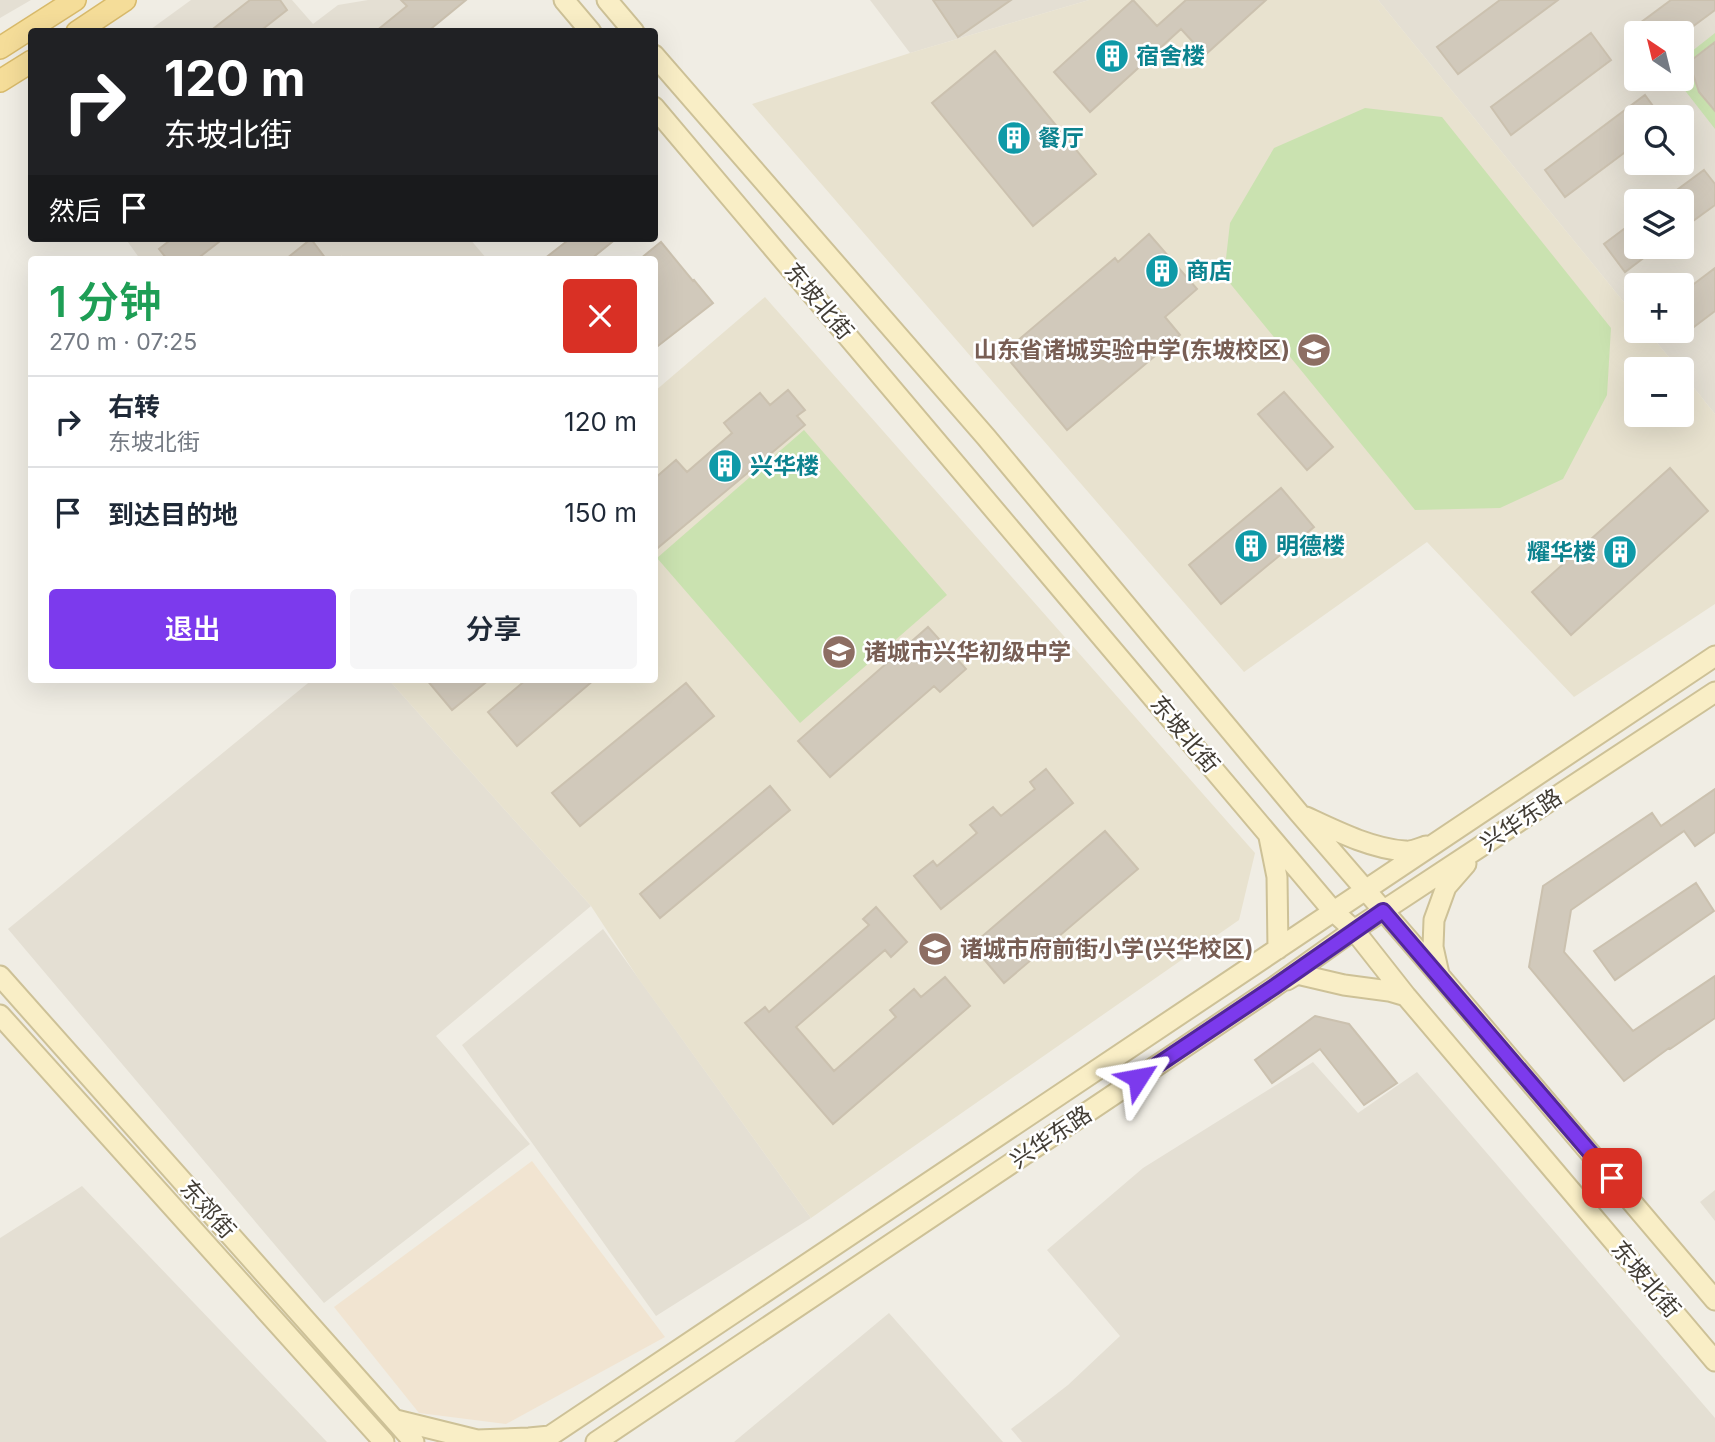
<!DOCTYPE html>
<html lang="zh">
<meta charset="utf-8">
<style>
:root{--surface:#fff;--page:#f6f6f7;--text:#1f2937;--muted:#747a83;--line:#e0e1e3;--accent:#7c3aed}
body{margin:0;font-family:Inter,"Noto Sans SC",sans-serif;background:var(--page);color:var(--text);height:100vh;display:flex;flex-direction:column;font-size:26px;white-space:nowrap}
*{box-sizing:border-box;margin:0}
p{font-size:23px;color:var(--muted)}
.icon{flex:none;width:38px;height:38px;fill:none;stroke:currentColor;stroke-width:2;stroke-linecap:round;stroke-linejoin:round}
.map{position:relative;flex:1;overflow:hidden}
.panel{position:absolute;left:28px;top:256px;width:630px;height:427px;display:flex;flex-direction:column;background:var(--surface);border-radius:7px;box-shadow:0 7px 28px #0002}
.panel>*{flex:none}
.guide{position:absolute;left:28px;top:28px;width:630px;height:214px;border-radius:7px;box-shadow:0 7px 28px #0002;background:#202124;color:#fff;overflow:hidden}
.needle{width:46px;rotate:325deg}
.buttons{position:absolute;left:1624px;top:21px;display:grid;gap:14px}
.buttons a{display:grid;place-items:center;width:70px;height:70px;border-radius:7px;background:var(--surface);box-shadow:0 7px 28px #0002;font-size:35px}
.pin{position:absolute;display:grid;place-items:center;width:60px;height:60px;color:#fff;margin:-30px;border-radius:14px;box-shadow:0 4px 10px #0006}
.me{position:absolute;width:77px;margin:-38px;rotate:56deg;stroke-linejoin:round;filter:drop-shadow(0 0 5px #0008)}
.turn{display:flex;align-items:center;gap:24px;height:147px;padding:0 21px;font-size:32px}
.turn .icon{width:91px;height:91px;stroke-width:2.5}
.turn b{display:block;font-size:49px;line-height:60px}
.then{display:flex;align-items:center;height:66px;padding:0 21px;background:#0003;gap:14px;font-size:26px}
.round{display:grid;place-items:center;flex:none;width:74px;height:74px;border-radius:7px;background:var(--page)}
.headline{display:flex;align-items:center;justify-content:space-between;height:119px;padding:0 21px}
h1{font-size:42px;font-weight:600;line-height:52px;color:#1e9e55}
.button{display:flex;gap:14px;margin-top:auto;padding:14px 21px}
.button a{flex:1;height:80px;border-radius:7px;background:var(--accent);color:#fff;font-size:28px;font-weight:600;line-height:80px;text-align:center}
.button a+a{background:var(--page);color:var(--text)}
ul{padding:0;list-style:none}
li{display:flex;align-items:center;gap:21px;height:91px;padding:0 21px;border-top:2px solid var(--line)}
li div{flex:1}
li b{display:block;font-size:26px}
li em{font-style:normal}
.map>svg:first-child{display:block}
</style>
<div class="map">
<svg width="1715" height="1442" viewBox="0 0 1715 1442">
<rect width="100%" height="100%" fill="#f0ede4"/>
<path fill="#e4dfd3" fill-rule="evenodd" d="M0,0H31L0,18Z
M191,0H292L313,24L338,5L368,0H401L429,31L147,32Z
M870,0H1089L910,53Z
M1378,0H1715V414L1682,373V369H1679L1647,331H1682V285H1636V317ZM1636,33H1682V79H1636ZM1636,117H1682V163H1636ZM1636,201H1682V247H1636Z
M125,238H469L487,259H339L342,255L337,259H140Z
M313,679H388L591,906L436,1036L530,1144L324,1303L8,929Z
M603,929L811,1218L656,1316L462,1045Z
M1313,1062L1358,1113L1417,1072L1715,1418V1442H1022L1011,1429L1068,1385L1120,1336L1047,1250L1143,1168Z
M82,1186L327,1442H0V1238Z
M1715,1190V1221L1700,1202Z
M889,1313L1003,1442H734Z"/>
<path fill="#f1e4d1" d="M532,1161L665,1337L506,1424L419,1413L334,1307Z"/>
<path fill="#e8e2cf" d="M1089,0H1378L1636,317V331H1647L1679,369H1636V415H1682V373L1715,414V604L1574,697L1427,542L1244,672L752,104L910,53Z
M765,297L1255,853L1239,920L811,1218L638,978L591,906L388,679H654L655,391Z"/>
<path fill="#cae2b0" d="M1715,33V129L1676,79H1682V59Z
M1365,108L1442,117L1611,328L1607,395L1563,479L1500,508L1415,510L1224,276L1230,223L1274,148Z
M804,430L947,595L800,723L657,558Z"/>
<path fill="#d1c9bb" stroke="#cbc1af" stroke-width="2" d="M250,0H280L287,10L259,32H209Z
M401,0H466L427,32H375L407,6Z
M933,0H1011L958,37Z
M1133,0L1157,26L1186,0H1266L1205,55L1181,29L1090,112L1054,72Z
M1500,0H1558L1458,74L1437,47Z
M1671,0H1715V10L1684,33H1642L1636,26Z
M1591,33L1611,60L1511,135L1491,107Z
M1715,42V111L1699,92L1689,62Z
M995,51L1096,174L1033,226L932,103Z
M1645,95L1661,117H1636V144L1565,197L1545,170Z
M1704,170L1715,184V205L1682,229V201H1662Z
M1636,220V247H1658L1625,272L1604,244Z
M1149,234L1197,289L1165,317L1180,335L1067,430L1003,353L1115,258L1118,262Z
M173,238H224L197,259H167L159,249Z
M571,238H617L591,259H544Z
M311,239L326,259H286Z
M661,242L693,281L694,280L713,303L654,349V259H640Z
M1715,268V311L1682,336V293Z
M788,390L805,410L797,416L805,425L654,551V479L676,460L687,472L732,433L724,423L760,393L770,405Z
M1284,392L1333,447L1307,470L1258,414Z
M1670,468L1708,511L1571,635L1532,592Z
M1281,488L1314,527L1221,604L1189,565Z
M928,627L966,669L940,692L934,686L830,777L798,741Z
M426,679H490L452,710Z
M527,679H595L517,746L488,712Z
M686,683L714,716L580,826L552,793Z
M1046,769L1073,803L941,909L914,876L933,861L937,866L977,833L970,825L993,807L1001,816L1035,789L1030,782Z
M770,786L790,810L660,918L640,894Z
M1715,789V832L1695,846L1684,831L1571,910L1564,952L1633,1031L1715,976V1018L1670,1049L1669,1048L1624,1081L1529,967L1543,886L1652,813L1661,826Z
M1105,831L1138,869L1004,983L972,945Z
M1696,883L1714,911L1615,980L1594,951Z
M876,907L907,942L891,957L885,950L796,1027L834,1071L896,1017L890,1010L914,989L921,997L945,977L970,1006L833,1124L745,1023L765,1007L769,1012L869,925L863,919Z
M1315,1016L1349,1024L1397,1083L1364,1105L1320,1049L1272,1083L1255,1060Z"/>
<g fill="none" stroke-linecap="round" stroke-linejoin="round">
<g stroke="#cdc197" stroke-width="23">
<path id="secondary" d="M564,0L591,32
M607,0L634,32
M654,55L986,437L1299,813L1439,975L1715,1300
M654,107L1333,911L1354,930L1406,996L1715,1361
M1306,817C1336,831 1372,849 1405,851C1412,852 1420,848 1426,846
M1269,837L1277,877L1278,949
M1439,974L1433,947L1434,920L1446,887L1466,864
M0,976L414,1442
M1287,980L1297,974L1344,985L1389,991L1406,996
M0,1015L384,1442
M396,1420L477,1440L529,1438L550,1436
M541,1442L1715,656
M596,1442L1274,987L1354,930L1715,692"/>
</g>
<g stroke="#d8ba6b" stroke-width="24">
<path id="primary" d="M77,32L125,0
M0,48L75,0
M0,81L32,61"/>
</g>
<use href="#secondary" stroke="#f9eec6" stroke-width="19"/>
<use href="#primary" stroke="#f5dd99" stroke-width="21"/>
</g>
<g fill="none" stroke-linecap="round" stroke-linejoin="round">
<g stroke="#51269a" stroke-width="18">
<path id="route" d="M1138,1078L1274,987L1383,911L1612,1178"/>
</g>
<use href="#route" stroke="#7c3aed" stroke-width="12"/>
</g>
<defs>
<g id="building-disc" transform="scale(1.75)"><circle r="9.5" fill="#0f9aa8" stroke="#fff"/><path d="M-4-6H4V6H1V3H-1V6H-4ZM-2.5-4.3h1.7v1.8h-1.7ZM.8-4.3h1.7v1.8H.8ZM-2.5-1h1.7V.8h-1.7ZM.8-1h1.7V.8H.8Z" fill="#fff"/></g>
<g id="school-disc" transform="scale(1.75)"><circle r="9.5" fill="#8d6e63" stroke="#fff"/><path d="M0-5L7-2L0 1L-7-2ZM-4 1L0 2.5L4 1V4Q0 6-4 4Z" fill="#fff"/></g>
</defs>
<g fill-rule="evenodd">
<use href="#building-disc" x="1112" y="56"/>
<use href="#building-disc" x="1014" y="138"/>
<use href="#building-disc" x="1162" y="271"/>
<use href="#school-disc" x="1314" y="350"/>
<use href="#building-disc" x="725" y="466"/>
<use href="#building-disc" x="1251" y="546"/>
<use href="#building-disc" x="1620" y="552"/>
<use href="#school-disc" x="839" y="652"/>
<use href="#school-disc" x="935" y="949"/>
</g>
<g text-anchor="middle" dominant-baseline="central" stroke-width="5" stroke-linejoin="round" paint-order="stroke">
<g font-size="23" font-weight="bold" fill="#0d838f" stroke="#fff" text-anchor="start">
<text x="1136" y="56">宿舍楼</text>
<text x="1038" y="138">餐厅</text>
<text x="1186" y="271">商店</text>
<text x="750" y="466">兴华楼</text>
<text x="1276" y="546">明德楼</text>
<text x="1596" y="552" text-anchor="end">耀华楼</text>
</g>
<g font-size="23" fill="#423d35" stroke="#fff">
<text transform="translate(819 301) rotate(50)">东坡北街</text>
<text transform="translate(1185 734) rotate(50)">东坡北街</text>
<text transform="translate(1521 820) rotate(-34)">兴华东路</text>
<text transform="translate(1051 1137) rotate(-34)">兴华东路</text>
<text transform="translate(208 1209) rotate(48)">东郊街</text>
<text transform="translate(1646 1279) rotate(50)">东坡北街</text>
</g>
<g font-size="23" font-weight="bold" fill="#785e54" stroke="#fff" text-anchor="start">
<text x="1290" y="350" text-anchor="end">山东省诸城实验中学(东坡校区)</text>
<text x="864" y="652">诸城市兴华初级中学</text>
<text x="960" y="949">诸城市府前街小学(兴华校区)</text>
</g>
</g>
</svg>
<div class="buttons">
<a><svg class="needle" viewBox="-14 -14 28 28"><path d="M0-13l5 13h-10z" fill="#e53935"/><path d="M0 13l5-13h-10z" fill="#747a83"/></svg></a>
<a><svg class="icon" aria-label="search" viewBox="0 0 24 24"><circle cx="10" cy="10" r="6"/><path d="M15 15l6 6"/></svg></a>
<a><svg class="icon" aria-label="layers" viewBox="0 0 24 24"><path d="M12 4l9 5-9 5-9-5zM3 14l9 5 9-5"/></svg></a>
<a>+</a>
<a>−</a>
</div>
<div class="pin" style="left:1612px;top:1178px;background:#d93025"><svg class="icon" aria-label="arrive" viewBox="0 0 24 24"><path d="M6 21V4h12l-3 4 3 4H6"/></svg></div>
<svg class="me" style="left:1138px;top:1078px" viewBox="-20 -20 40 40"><path d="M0-17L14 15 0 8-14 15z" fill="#7c3aed" stroke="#fff" stroke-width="4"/></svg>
<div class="guide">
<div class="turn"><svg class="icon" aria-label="right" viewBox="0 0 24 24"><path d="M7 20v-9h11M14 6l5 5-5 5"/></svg><div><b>120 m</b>东坡北街</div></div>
<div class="then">然后<svg class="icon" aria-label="arrive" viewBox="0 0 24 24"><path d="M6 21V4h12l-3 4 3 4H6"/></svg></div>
</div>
<section class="panel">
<div class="headline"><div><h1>1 分钟</h1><p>270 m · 07:25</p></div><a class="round" style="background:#d93025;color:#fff"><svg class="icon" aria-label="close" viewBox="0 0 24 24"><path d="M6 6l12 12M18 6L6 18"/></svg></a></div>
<ul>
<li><svg class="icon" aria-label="right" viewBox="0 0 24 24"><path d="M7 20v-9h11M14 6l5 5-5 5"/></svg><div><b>右转</b><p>东坡北街</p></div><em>120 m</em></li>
<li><svg class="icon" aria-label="arrive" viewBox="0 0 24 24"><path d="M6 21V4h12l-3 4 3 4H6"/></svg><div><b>到达目的地</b></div><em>150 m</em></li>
</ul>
<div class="button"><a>退出</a><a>分享</a></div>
</section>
</div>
